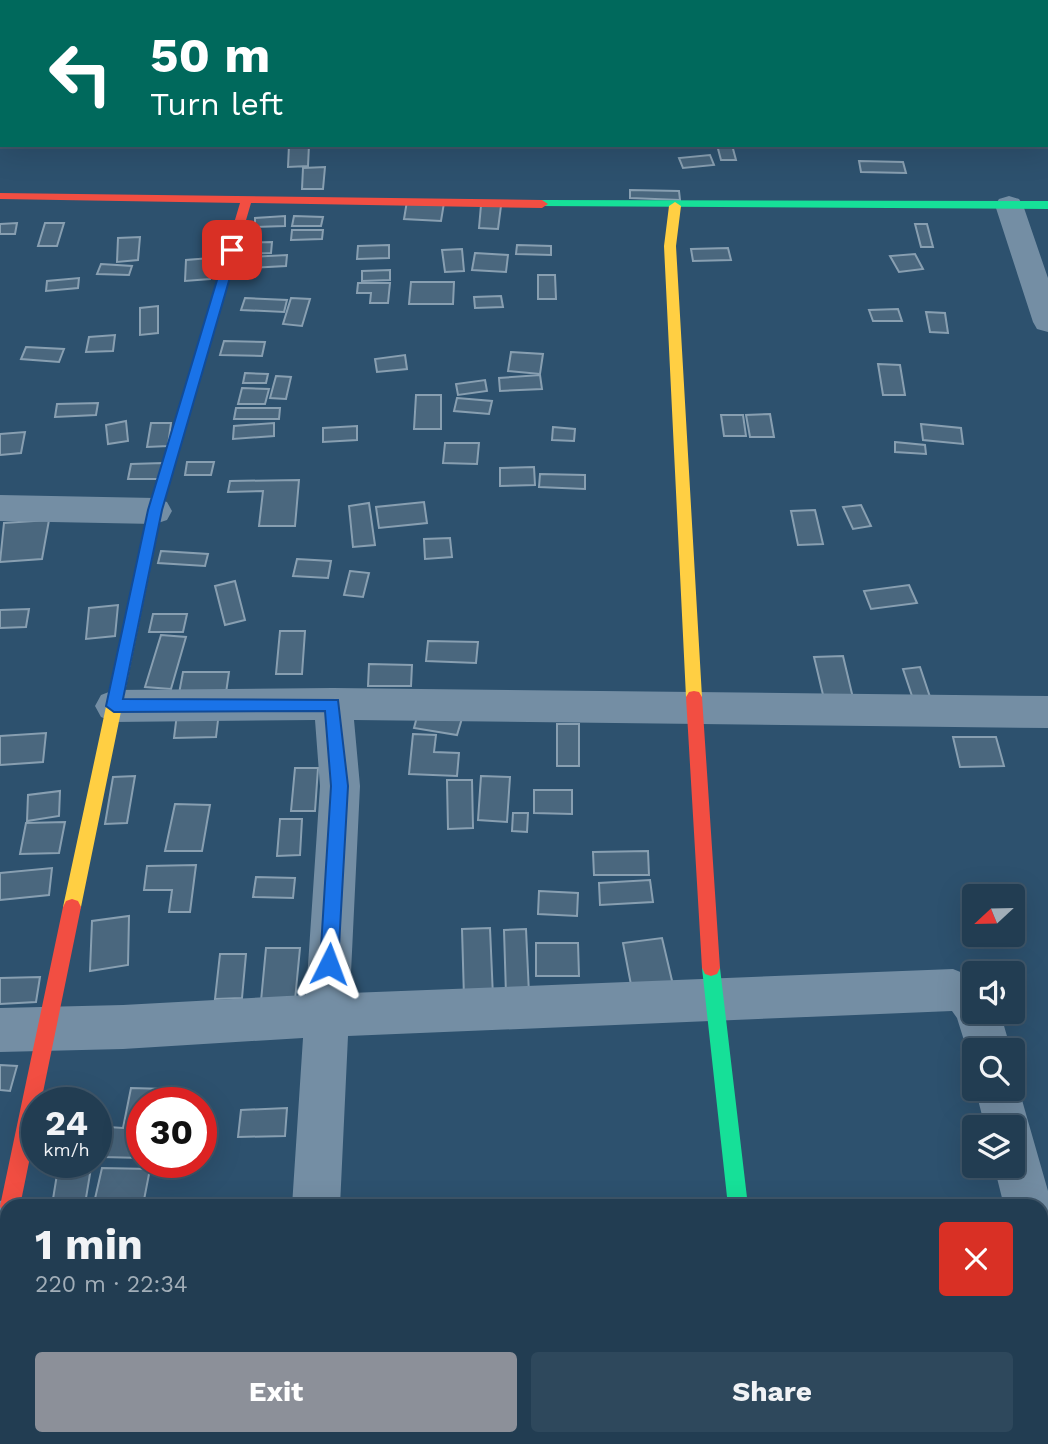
<!DOCTYPE html>
<meta charset="utf-8">
<style>
:root{--surface:#223d52;--page:#2e485c;--text:#f1f3f6;--muted:#a2aeb8;--line:#3f5669;--accent:#8c9099}
body{margin:0;font-family:"Work Sans",sans-serif;background:var(--page);color:var(--text);height:100vh;display:flex;flex-direction:column;font-size:26px;white-space:nowrap}
*{box-sizing:border-box;margin:0}
p{font-size:23px;color:var(--muted)}
.icon{flex:none;width:38px;height:38px;fill:none;stroke:currentColor;stroke-width:2;stroke-linecap:round;stroke-linejoin:round}
.map{position:relative;flex:1;overflow:hidden}
.details{position:absolute;left:0px;top:1199px;width:1048px;height:247px;display:flex;flex-direction:column;background:var(--surface);border-radius:21px 21px 0 0;box-shadow:0 7px 28px #0002,0 0 0 2px var(--line)}
.details>*{flex:none}
.guide{position:absolute;left:0px;top:0px;width:1048px;height:147px;box-shadow:0 7px 28px #0002,0 0 0 2px var(--line);background:#00695c;color:#fff;overflow:hidden}
.needle{width:46px;rotate:248deg}
.tools{position:absolute;left:962px;top:884px;display:grid;gap:14px}
.tools a{display:grid;place-items:center;width:63px;height:63px;border-radius:7px;background:var(--surface);box-shadow:0 7px 28px #0002,0 0 0 2px var(--line);font-size:35px}
.speed{position:absolute;left:21px;top:1087px;display:flex;gap:14px;font-size:35px;font-weight:700;text-align:center}
.speed>*{display:grid;place-content:center;width:91px;height:91px;border-radius:50%;background:var(--surface);box-shadow:0 7px 28px #0002,0 0 0 2px var(--line);line-height:1}
.speed small{font-size:18px;font-weight:400}
.speed .limit{border:10px solid #d22;background:#fff;color:#111}
.pin{position:absolute;display:grid;place-items:center;width:60px;height:60px;color:#fff;margin:-30px;border-radius:14px;box-shadow:0 4px 10px #0006}
.me{position:absolute;width:77px;margin:-38px;rotate:3deg;stroke-linejoin:round;filter:drop-shadow(0 0 5px #0008)}
.turn{display:flex;align-items:center;gap:24px;height:147px;padding:0 35px;font-size:32px}
.turn .icon{width:91px;height:91px;stroke-width:2.5}
.turn b{display:block;font-size:49px;line-height:60px}
.round{display:grid;place-items:center;flex:none;width:74px;height:74px;border-radius:7px;background:var(--page)}
.summary{display:flex;align-items:center;justify-content:space-between;height:119px;padding:0 35px}
h1{font-size:42px;font-weight:700;line-height:52px}
.primary-button{display:flex;gap:14px;margin-top:auto;padding:14px 35px}
.primary-button a{flex:1;height:80px;border-radius:7px;background:var(--accent);color:#fff;font-size:28px;font-weight:700;line-height:80px;text-align:center}
.primary-button a+a{background:var(--page);color:var(--text)}
.map>svg:first-child{display:block}
</style>
<div class="map">
<svg width="1048" height="1444" viewBox="0 0 1048 1444">
<rect width="100%" height="100%" fill="#2d516e"/>
<path fill="#4a677e" stroke="#889fb1" stroke-width="2" d="M289,145H309L308,166L288,167Z
M717,145H732L736,160H721Z
M710,155L714,165L683,168L679,158Z
M859,161L903,162L906,173L861,172Z
M325,167L323,189H302L303,168Z
M630,190L679,191L680,200L630,198Z
M407,201L444,203L441,221L404,219Z
M481,205L501,206L498,229L479,228Z
M285,216V226L255,227V218Z
M294,216L323,217L321,226H292Z
M17,223L15,234H0V224Z
M45,223H64L57,246H38Z
M915,224H927L933,247H921Z
M292,230H323L322,239L291,240Z
M140,237L138,260L117,262L118,238Z
M272,242L271,253L239,254L240,243Z
M389,245V258L357,259L358,246Z
M517,245L551,246V255L516,254Z
M728,248L731,260L693,261L691,249Z
M462,249L464,271L445,272L442,250Z
M475,253L508,255L506,272L472,270Z
M915,254L923,269L899,272L890,256Z
M287,255L286,266L249,268L250,257Z
M210,258V279L185,281L186,260Z
M101,264L132,266L129,275L97,274Z
M390,270V280L362,281V271Z
M538,275H555L556,299H538Z
M79,278L78,288L46,291L47,281Z
M411,282H454L453,304H409Z
M358,283H390L388,303H370L371,293H357Z
M501,296L503,307L475,308L474,297Z
M245,298L287,300L284,312L241,310Z
M291,298L310,299L302,326L283,324Z
M158,306V333L140,335V308Z
M898,309L902,321H873L869,310Z
M926,312L945,313L948,333L930,332Z
M115,335L113,351L86,352L89,337Z
M224,341L265,342L262,356L220,355Z
M26,347L64,349L59,362L21,359Z
M511,352L543,354L540,374L508,371Z
M405,355L407,369L377,372L375,359Z
M878,364L900,365L905,395H883Z
M245,373L268,374L266,383H243Z
M540,375L542,389L500,391L499,378Z
M276,376L291,377L286,399L270,398Z
M485,380L487,391L458,395L456,384Z
M242,388L269,389L265,404H238Z
M416,395H441V429H414Z
M457,398L492,401L489,414L454,411Z
M98,403L96,415L55,417L57,404Z
M236,408H280L279,419H234Z
M770,414L774,437H750L746,415Z
M721,415H743L746,436H724Z
M126,421L128,441L108,444L106,425Z
M151,423H171L168,446L147,447Z
M274,423V436L233,439L234,426Z
M921,424L961,428L963,444L923,440Z
M357,426V440L323,442V428Z
M553,427L575,429L574,441L552,440Z
M25,432L21,453L0,455V434Z
M895,442L925,445L926,454L895,452Z
M445,443H479L477,464L443,463Z
M187,462H214L211,475H185Z
M163,463L159,479H128L131,464Z
M534,467L535,485L500,486V468Z
M540,474L585,475V489L539,487Z
M299,480L295,526H259L263,491L228,492L230,481Z
M424,502L427,523L379,528L376,507Z
M369,503L375,545L353,547L349,506Z
M861,505L871,526L853,529L843,507Z
M815,510L823,544L798,545L791,511Z
M49,520L42,559L0,562L4,523Z
M450,538L452,557L425,559L424,539Z
M161,551L208,554L205,566L158,563Z
M297,559L331,561L328,578L293,576Z
M350,571L369,573L363,597L344,595Z
M235,581L245,620L225,625L215,586Z
M909,585L917,603L871,609L864,591Z
M118,605L115,636L86,639L89,608Z
M29,609L26,627L0,628V610Z
M153,614H187L183,632H149Z
M280,631H305L302,674H276Z
M161,635L186,637L171,689L145,687Z
M428,641L478,642L476,663L426,661Z
M843,656L853,698L824,699L814,657Z
M369,664L412,665L411,686H368Z
M920,667L930,697L913,699L903,669Z
M183,672H229L225,700L178,699Z
M419,709L463,715L457,735L414,728Z
M219,712L216,737L174,738L177,714Z
M557,724H579V766H557Z
M46,733L43,762L0,765V736Z
M413,734L436,735L434,752L459,753L457,776L409,774Z
M953,737H996L1004,766L960,767Z
M295,768H318L315,811H291Z
M135,776L127,823L105,824L113,777Z
M481,776L510,777L507,822L478,820Z
M447,780H472L473,828L448,829Z
M534,790H572V814L534,813Z
M60,791L59,816L27,821L28,795Z
M175,804L210,805L202,851H165Z
M513,813H528L527,832L512,831Z
M280,819H302L300,855L277,856Z
M65,822L59,853L20,854L26,823Z
M648,851L649,875H594L593,852Z
M196,865L190,912H169L172,890H144L147,866Z
M52,868L49,895L0,900V873Z
M256,877L295,878L293,898L253,897Z
M650,880L653,902L600,905L599,883Z
M539,891L578,893L577,916L538,914Z
M129,916L128,965L90,971L92,921Z
M490,928L493,997L464,998L462,929Z
M526,929L529,994L506,995L504,930Z
M662,938L673,985L632,990L623,943Z
M536,943H578L579,976H536Z
M266,948H300L295,1000L261,1001Z
M220,954H246L242,998L215,999Z
M40,977L36,1002L0,1004V978Z
M0,1065L17,1066L10,1091L0,1090Z
M131,1088L165,1089L163,1102H142V1158L103,1157L109,1127L123,1128Z
M287,1108L285,1136L238,1137L241,1110Z
M59,1162H92L86,1198L53,1199Z
M102,1168L150,1169L143,1205L94,1203Z
M7,1269V1315H0V1307Z
M0,1416H7V1438H43V1444H0Z
M55,1438H105L104,1444L55,1443Z"/>
<g fill="none" stroke-linecap="round" stroke-linejoin="round">
<path fill="#748ea4" fill-rule="evenodd" d="M1009,196L1019,199L1023,205L1048,278V332L1037,329L1033,322L995,205L999,199Z
M0,495L155,498L167,502L172,511L167,520L155,524L0,521Z
M333,688L1048,696V728L354,720L360,786L350,993L953,969L975,978V1012H1000L1011,1050H975V1067L972,1066L957,1018L952,1011L348,1036L340,1206H292L303,1038L123,1049L0,1052V1008L123,1005L306,995L320,786L315,720L114,722L101,717L95,706L101,695L114,690Z
M1014,1072L1048,1191V1216L1041,1225V1206H1004L994,1166H1013V1127H985L975,1088H1013Z
M7,1198L25,1206H7V1278L0,1281V1201Z
M1041,1233L1048,1236V1310L1041,1307Z
M277,1438H329V1444H277Z
M739,1438H791V1444H739Z"/>
<path fill="#16e098" fill-rule="evenodd" d="M542,200L1048,201V209L538,206V202Z
M711,960L717,962L720,968L748,1206H728L702,968L705,962Z"/>
<path fill="#ffcf43" fill-rule="evenodd" d="M675,202L681,206L676,246L702,697L699,702H689L686,697L664,246L669,206Z
M199,357L205,361L162,511L81,907L78,913L72,915L66,913L63,907L148,511L193,361Z"/>
<path fill="#f24e42" fill-rule="evenodd" d="M0,193L542,200L548,204L542,208L251,203L205,361L199,365L193,361L240,203L0,199Z
M694,691L699,692L702,697L720,968L717,974L711,976L705,974L702,968L686,697L689,692Z
M72,899L78,901L81,907L41,1102H37V1123L20,1206H7V1215L3,1213L0,1206L63,907L66,901Z"/>
</g>
<path fill="#1a73e8" stroke="#114b97" stroke-width="2" d="M232,246L238,250L162,510L123,699L338,700L348,786L338,964L335,970L329,973L323,970L320,964L331,786L325,711L114,712L106,706L148,510L226,250Z"/>
</svg>
<div class="tools">
<a><svg class="needle" viewBox="-14 -14 28 28"><path d="M0-13l5 13h-10z" fill="#e53935"/><path d="M0 13l5-13h-10z" fill="#a2aeb8"/></svg></a>
<a><svg class="icon" aria-label="sound" viewBox="0 0 24 24"><path d="M4 9h4l5-4v14l-5-4H4zM17 9q2 3 0 6"/></svg></a>
<a><svg class="icon" aria-label="search" viewBox="0 0 24 24"><circle cx="10" cy="10" r="6"/><path d="M15 15l6 6"/></svg></a>
<a><svg class="icon" aria-label="layers" viewBox="0 0 24 24"><path d="M12 4l9 5-9 5-9-5zM3 14l9 5 9-5"/></svg></a>
</div>
<div class="speed"><div>24<small>km/h</small></div><div class="limit">30</div></div>
<div class="pin" style="left:232px;top:250px;background:#d93025"><svg class="icon" aria-label="arrive" viewBox="0 0 24 24"><path d="M6 21V4h12l-3 4 3 4H6"/></svg></div>
<svg class="me" style="left:329px;top:964px" viewBox="-20 -20 40 40"><path d="M0-17L14 15 0 8-14 15z" fill="#1a73e8" stroke="#fff" stroke-width="4"/></svg>
<div class="guide">
<div class="turn"><svg class="icon" aria-label="left" viewBox="0 0 24 24"><path d="M17 20v-9H6M10 6l-5 5 5 5"/></svg><div><b>50 m</b>Turn left</div></div>
</div>
<section class="details">
<div class="summary"><div><h1>1 min</h1><p>220 m · 22:34</p></div><a class="round" style="background:#d93025;color:#fff"><svg class="icon" aria-label="close" viewBox="0 0 24 24"><path d="M6 6l12 12M18 6L6 18"/></svg></a></div>
<div class="primary-button"><a>Exit</a><a>Share</a></div>
</section>
</div>
